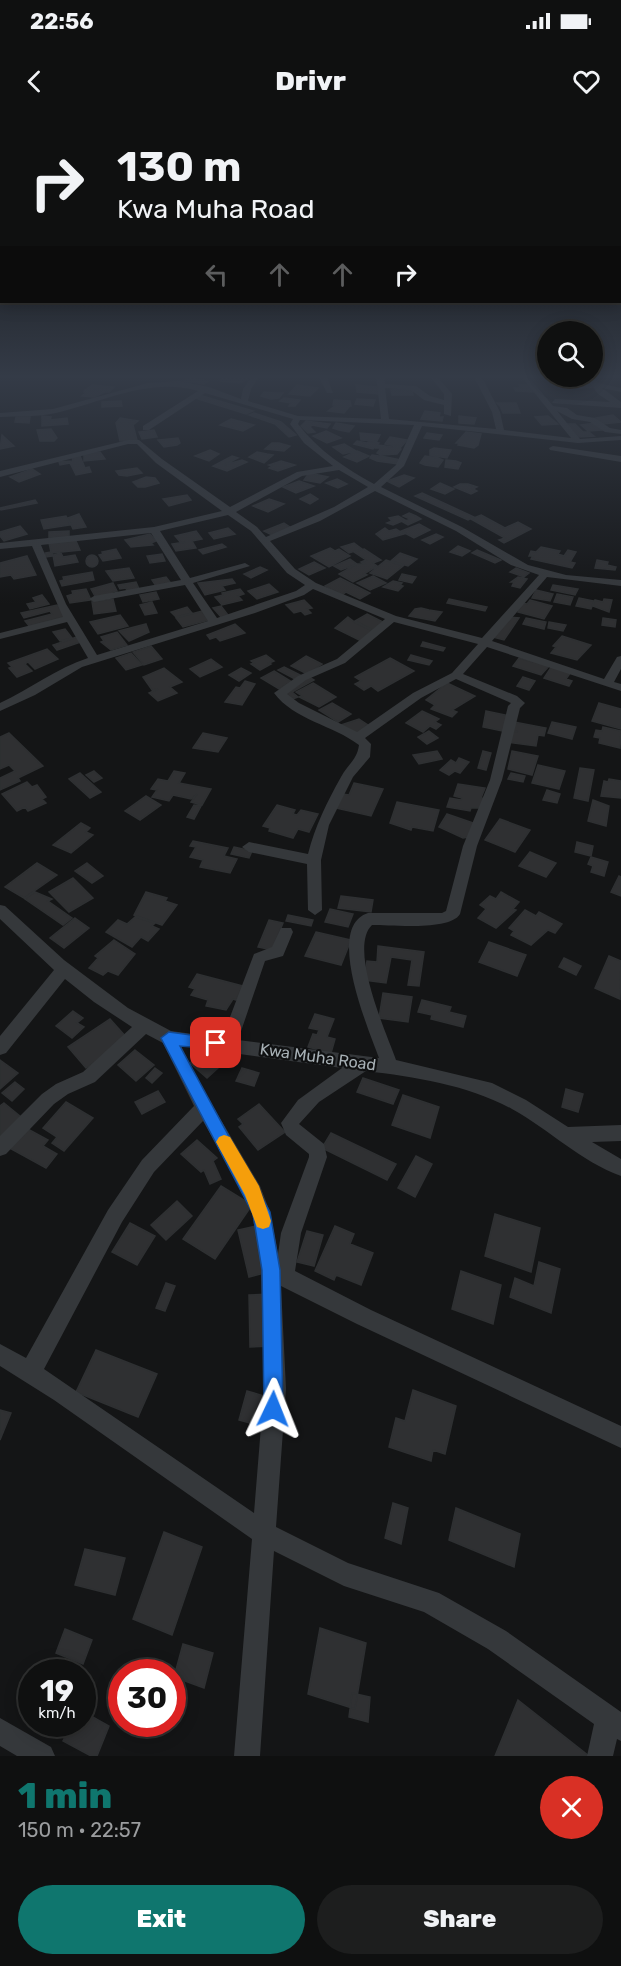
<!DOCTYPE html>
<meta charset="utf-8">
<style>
:root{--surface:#0f1010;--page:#1d1e1e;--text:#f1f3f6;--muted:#9b9d9f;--line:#2f3030;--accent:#0f766e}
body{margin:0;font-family:Rubik,sans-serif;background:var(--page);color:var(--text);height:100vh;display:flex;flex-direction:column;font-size:22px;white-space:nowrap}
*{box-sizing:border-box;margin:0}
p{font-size:20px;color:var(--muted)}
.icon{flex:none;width:33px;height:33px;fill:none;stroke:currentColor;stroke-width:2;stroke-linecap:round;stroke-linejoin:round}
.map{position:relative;height:1636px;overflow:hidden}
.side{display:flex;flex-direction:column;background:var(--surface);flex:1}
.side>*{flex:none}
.guide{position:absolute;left:0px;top:0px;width:621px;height:183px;box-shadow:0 3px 15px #0003,0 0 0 2px var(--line);background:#0f1010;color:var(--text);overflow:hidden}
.tools{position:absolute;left:537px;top:201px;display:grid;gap:12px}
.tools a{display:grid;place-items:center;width:66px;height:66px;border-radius:50%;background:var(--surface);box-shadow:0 3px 15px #0003,0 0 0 2px var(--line);font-size:30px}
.speed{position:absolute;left:18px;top:1539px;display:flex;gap:12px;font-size:30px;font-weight:700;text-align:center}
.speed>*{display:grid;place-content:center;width:78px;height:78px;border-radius:50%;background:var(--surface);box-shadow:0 3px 15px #0003,0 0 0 2px var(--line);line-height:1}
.speed small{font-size:15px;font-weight:400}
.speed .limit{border:9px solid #d22;background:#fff;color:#111}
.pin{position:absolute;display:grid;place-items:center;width:51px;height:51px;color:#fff;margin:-26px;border-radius:12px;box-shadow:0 3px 9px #0006}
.me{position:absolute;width:66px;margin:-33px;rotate:2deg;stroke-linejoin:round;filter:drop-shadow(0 0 4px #0008)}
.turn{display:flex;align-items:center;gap:21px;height:126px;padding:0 18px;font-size:27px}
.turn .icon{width:78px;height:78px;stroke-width:2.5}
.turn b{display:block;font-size:42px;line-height:51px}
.lanes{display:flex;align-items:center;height:57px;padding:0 18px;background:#0003;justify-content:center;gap:30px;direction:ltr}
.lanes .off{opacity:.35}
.round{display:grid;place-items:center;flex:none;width:63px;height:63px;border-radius:32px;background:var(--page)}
.headline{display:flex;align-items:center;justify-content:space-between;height:102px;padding:0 18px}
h1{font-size:36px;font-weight:800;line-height:45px;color:var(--accent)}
.action{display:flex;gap:12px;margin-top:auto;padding:12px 18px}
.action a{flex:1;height:69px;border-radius:36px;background:var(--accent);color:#fff;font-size:24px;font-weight:800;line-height:69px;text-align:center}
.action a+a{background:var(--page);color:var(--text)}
.status{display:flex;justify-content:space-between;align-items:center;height:42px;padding:0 30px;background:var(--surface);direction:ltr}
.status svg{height:16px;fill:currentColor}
header{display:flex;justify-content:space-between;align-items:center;height:78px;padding:0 18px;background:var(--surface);font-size:27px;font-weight:800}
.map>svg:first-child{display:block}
</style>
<div class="status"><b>22:56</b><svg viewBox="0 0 49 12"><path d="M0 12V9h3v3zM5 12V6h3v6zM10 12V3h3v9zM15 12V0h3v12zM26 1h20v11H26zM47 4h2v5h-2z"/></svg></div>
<header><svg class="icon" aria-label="back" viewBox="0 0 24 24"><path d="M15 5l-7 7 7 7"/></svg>Drivr<svg class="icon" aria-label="heart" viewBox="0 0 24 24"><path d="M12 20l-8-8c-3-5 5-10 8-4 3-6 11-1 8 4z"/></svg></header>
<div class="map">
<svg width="621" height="1636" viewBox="0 0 621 1636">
<rect width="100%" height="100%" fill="#141516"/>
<path fill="#2f3032" stroke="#2e3032" stroke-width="1.5" d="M225,256L248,259L239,263L220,261Z
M189,258L208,261L204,264L184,261Z
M589,261L594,267L580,268L576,262Z
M92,265L114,267L109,272L87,269Z
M297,265L318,268L310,276L289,274Z
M356,265L376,267L379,274L357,272Z
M519,265H530L535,272L516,271L514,268H521Z
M408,269L412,270L413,275H392L391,270Z
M85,270L105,272L94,277L82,276L87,272H84Z
M264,272L275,273H283L279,278L271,279L261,276Z
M199,275L253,291L246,294L195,278Z
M284,278L300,280L295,286H289L291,283L280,281Z
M357,279L375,280L373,286L355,284Z
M334,280L350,281L351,286L333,285Z
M121,281L122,286L102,287V282Z
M497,283H516L518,288L501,287Z
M335,286L349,287L344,293L328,291Z
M501,288H518L520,293H503Z
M425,291L440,293L439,297H443L442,301L421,299Z
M254,293L281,302L296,315L289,317L275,304L249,295Z
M613,295L621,302L603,304L596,298Z
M42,296L51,297L50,300L67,298L68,304L42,306Z
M459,296L476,298L474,304L459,303Z
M548,296L558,304L542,305L535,297Z
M16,297H30L29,303L15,302Z
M120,298L138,301L133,305L137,320L120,321L116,303Z
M231,299L254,305L243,311L220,305Z
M306,301L330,304L327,308L312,305L310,307L315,312L308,313L301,306Z
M336,303L354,306L349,312L339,310L333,308Z
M595,303L604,310L588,311L581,305Z
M566,304H575L583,312H589L594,316L578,317Z
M51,309L57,318L54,321H40L37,310Z
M154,310L157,317L142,319L139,312Z
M326,311L341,318L327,323L313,316Z
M466,312L481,314L478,325L474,328L458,325L459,323H456Z
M360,313L380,315L377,321L361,320Z
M427,313L442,315L439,320L424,318Z
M2,315L14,326L0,329Z
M390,317L407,320L401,327L385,324Z
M178,318L180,323L177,325L164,327L158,320Z
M357,321L367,323L369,321L379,323L373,329L354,324Z
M272,323H279L290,326L284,331L265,329Z
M344,324L356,331L343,334L333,327Z
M378,325L400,328L401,329L397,334L381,335L377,333L381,328H376Z
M434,328L451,330L447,338L430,335V330Z
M210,330L219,334L209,341L195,336Z
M357,331L369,336L357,342L344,337Z
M100,332L105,339L84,341V334Z
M257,332L267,334L273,335L264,343L249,337Z
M372,335L386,337L401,340L398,344L377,341L370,338Z
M80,336L85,348L89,347L91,352L76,355L70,343L60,345L59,342L73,341L72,337Z
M232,336L238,338L224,345L242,340L247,342L227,351L213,346Z
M425,336L438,338L443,340L438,347L425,345L420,343Z
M446,340L456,341L461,343L458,349L445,347Z
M281,341L295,345L278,351L269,348L272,346L269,345Z
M137,348L142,353L127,356L119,355L116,351Z
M32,349L40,354L19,362L10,357Z
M309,353L328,357L320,363L304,360Z
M404,355L414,358L399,367L387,361Z
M146,357L155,358L159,363L145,367H138L133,362Z
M337,359L347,364L338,368L326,363Z
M299,361L314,366L296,373L283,367Z
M440,363L454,369L445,374L431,369Z
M460,364H468L477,367L473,369L477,371L471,374L454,367Z
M422,373L474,397L468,400L415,376Z
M310,374L318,379L310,384L300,379Z
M187,375L191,380L169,386L163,379Z
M269,379L284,384L268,392L253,386Z
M35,380L37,383L1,390L0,388Z
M409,393L416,396L421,399L408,405L403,402L410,399L403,396Z
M79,394L86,407L73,409L68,398Z
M481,395L505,408L518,402L531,409L504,423L499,420L505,418L471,399Z
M66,396L70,405L44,409L41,400Z
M398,396L405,400L393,405L387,403L392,401L389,398Z
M284,403L293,409L274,416L264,411Z
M419,404L430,410L414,418L401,411Z
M20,406L27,414L4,421L0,416V412Z
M228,408L235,414L214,419L209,413Z
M385,408L389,411L396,409L404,414L383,420L376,414Z
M69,411V417L49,418V412Z
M196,411L202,419L192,421L196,428L176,431L172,424L185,422L181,423L175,416Z
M150,414L156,421L151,423L153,425L131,427L125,420Z
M436,414L443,417L430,424L422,420Z
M76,421L80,430L52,433L53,436L46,437L45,433L51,432L49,423Z
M354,423L362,429L349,433L341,427Z
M222,424L226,427L203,434L199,430Z
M458,426L470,431L462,436L450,432Z
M541,427L560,431L558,434L564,436L568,430L576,432L570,442L575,443L572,448L531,439L533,436H529L531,431L536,432Z
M330,428L335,431L339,429L350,436L329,447L311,436Z
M116,429L121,438L103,441L99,435L103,434L102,432Z
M364,429L381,440L373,443L377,446L364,454L367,455L353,462L339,454L357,444H365L361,442L366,440L354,432Z
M477,430L501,440L495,443L472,433Z
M61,433L63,437L75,435L78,442L55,446L53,435Z
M400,433L417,439L408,446L391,441Z
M162,434L165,441L150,443L147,436Z
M86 441a6 6 0 1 1 12 0a6 6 0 1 1-12 0Z
M27,436L36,455L14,459L11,455L0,457V443Z
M350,439L357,444L341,450L334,446Z
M386,440L403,446L387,459L370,453Z
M597,440L608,442L607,445L616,447L615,450L595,448Z
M314,442L325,448L309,455L299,449Z
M260,447L267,450L251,458L244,454Z
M129,448L134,458L113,461L106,451Z
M516,448L529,453L524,457L510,452Z
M92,452L94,460L62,466L60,461L64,460L63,457Z
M402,454L416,457L412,463L399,460Z
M373,456L386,463L370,470L357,463Z
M166,457L170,462L156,466L152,460Z
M518,457L527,459L520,468L512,466L514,462H511Z
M340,458L370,473L360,479L346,472L342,475L325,466Z
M232,459L235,463L222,466L225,470L205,475L198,463Z
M393,461L402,463L400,465L403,466L398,471L383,467Z
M136,462L139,469L127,471L126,468L120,469L118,465Z
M113,463L117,471L112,472L113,474L96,478L91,469Z
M269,464L278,472L257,479L248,471Z
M553,465L578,469L575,475L551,470Z
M86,469L91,480L70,483L67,476L73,474L72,471Z
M240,469L244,474L238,476L242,480L222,485L215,477L223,475L222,473Z
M536,470L553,474L550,481L532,478Z
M156,472L159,479L143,482L140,475Z
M557,474L573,477L570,485L554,482Z
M42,475L49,484L30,489L27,484L36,482L33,478Z
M579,478L594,481L591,489L576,486Z
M113,479L116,491L94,494L92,482Z
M449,479L487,487L485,491L447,483Z
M604,479L612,480L609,492L593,486L595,480L603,482Z
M304,480L312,488L307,489L311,493L305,495L301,491L294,493L286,485Z
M530,480L552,486L544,499L518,492L522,483L527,484Z
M152,482L157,493L145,495L140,485Z
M57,485L67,496L29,506L25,501L52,494L50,491L24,498L21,493Z
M221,486L228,495L221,497L213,488Z
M187,487L192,493L176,497L171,492Z
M421,488L429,490L442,492L435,501L409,496L415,489Z
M202,491L209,500L183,507L176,498Z
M367,494L385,503L373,510L355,501Z
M120,495L128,506L98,514L90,502Z
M348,497L356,503L375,512L361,521L335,508Z
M508,497L519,498L504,520L493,517Z
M526,498L546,502L544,509L523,504Z
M603,498L616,500L615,507L602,505Z
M549,502L566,505L563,511L548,508Z
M146,504L149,512L129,521L119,511Z
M235,504L245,513L220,521L216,517L210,519L207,515Z
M65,509L72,518L60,521L53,512Z
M117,512L127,525L111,530L101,522L104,521L101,517Z
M562,516L591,525L577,540L551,533L556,527L553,526Z
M77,517L81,522L57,530L53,525Z
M423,522L445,528L443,531L421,526Z
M151,526L162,539L144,545L133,532Z
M47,529L58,539L35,549L28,542L25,544L32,551L17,557L9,548L12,547L8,543Z
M131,533L142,545L126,550L116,538Z
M266,535L274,541L269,543L271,544L260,550L251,544L254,543L251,541Z
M411,535L432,541L429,545L408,540Z
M306,536L322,544L307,554L291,546Z
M390,538L414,551L378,571L371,566L364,570L355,564L361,561L355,557Z
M519,538L529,541L550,545L541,555L513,546Z
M211,539L222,547L200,557L190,549Z
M552,546L571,552L566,559L572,561L569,566L544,558Z
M284,547L302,556L297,560L278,550Z
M164,548L182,562L170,567L177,573L158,581L149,573L158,569L152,570L143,557Z
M241,548L251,553L239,561L229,555Z
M274,551L292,562L279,569L261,558Z
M309,557L314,560L292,572L298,577L293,579L284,572Z
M523,557L535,561L529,570L517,566Z
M245,561L255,564L242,585L225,582L236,567L240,568Z
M313,563L336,577L319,587L299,577L302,576L296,572Z
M447,563L475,576L452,590L457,592L452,597L431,589L435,585L426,580Z
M332,583L351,594L338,602L319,590Z
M599,583L621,589V609L592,601Z
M422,591L439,599L435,602L441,605L436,609L430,606L423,612L406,603Z
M486,591L510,596L502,611L483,607Z
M359,599L368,605L355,614L341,605Z
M514,602L546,608L544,616L538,615L536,626L507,622L509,611L518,612L512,610Z
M552,602L576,607L572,619L548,613Z
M603,607L621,611L620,628L599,623L600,618L594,617L596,610L602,611Z
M429,611L438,618L427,624L418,617Z
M9,613L43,646L18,658L20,661L0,670V658L15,651L9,645L0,649V617Z
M203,613L227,618L218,632L193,628Z
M437,631L442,639L419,644L413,635Z
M483,631L491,633L486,650L478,648Z
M512,631L538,636L532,655L508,649Z
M459,638L469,642L460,653L455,651L449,655L440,650L451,640L456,643Z
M538,645L565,651L559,669L532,663Z
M580,648L594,650L588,681L574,678Z
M94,651L102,658L94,662L86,655Z
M174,651L185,653L179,663L211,669L202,685L191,682L197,674L191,679L173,675L169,681L152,677L157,670L151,669L158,659L168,661Z
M80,653L101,672L90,678L69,659Z
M511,653L525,656L523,662L508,659Z
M609,659L621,661V678L601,676L604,661L608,662Z
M27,662L32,667L37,665L46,677L42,679L46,683L28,691L25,687L17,691L2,674Z
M354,663L383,669L371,696L336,688L343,674L349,675Z
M458,664L485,668L481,678L487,679L484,688H471L470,691L447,687L450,678L461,680L462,678L454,676Z
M547,670L560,674L557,683L543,680Z
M146,676L161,685L140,700L125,691Z
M593,680L609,686L606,706L588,701Z
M397,682L439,690L433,711L412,707L411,710L390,703Z
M194,685L201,686L194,699L187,697Z
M277,685L295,690L293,694L297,695L301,690L318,694L309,712L298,709L293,718L269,711L270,708L263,706Z
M447,694L476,704L469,717L463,718L439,707Z
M500,699L530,710L515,732L485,720Z
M81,703L90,708L86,712L93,715L71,733L53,725Z
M193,721L228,728L224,736L237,739L230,753L200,747L203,740L190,737L196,727L190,726Z
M577,722L593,726L591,736L575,732Z
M234,727L252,731L249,738L231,734Z
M530,732L556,743L546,757L519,746Z
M591,737L608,742L604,756L591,752L593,746L588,744Z
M37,743L57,755L24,778L5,767Z
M87,743L103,756L92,763L75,751Z
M619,756L621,757V776L611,772Z
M73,758L93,778L69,792L49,772Z
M35,772L52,779L48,781L72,798L63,805L25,779Z
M146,772L167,778L165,781L177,785L162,805L134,795Z
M501,772L519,782L513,789L516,790L496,808L478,798L486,789L480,785L490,776L496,779Z
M341,776L373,780L371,792L338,788Z
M330,789L353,794L348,807L325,802Z
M525,790L536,796L539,792L562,804L555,813L548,810L531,825L511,815L514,811L509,808Z
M288,795L313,800L311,806L286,801Z
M135,797L155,803L152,806L159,809L148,821L141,817L132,827L106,812L118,800L127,804Z
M75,798L89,808L64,828L50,818Z
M269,800L283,803L272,830L258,827Z
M316,812L351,820L341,845L305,836Z
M114,820L135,834L118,855L108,851L103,855L89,848L98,838L95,836Z
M489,822L526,835L517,856L479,842Z
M378,826L424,832L419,866L408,865L412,840L391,837L386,863L364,860L367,841L377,842Z
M609,836L621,841L620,879L595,868Z
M564,838L581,846L576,855L559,847Z
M197,854L243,866L236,880L233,879L226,890L206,886L208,880L191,875L195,869L189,867Z
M383,873L412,877L408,902L379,898Z
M422,880L451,887L449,892L466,896L463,907L431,899L432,895L418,892Z
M73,891L83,898L77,903L84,907L72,918L56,906Z
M315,894L334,899L327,917L335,919L331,933L308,927L313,914L317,915L319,910L309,908Z
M110,899L128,919L86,948L68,927Z
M135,930L154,945L136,961L118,945Z
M202,933L218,948L207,958L190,943Z
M0,940L18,953L0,969Z
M155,948L162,953L152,963L146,958Z
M242,948L259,953L254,966L236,961Z
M363,958L399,970L393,984L357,972Z
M15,962L24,969L12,981L2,973Z
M566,969L583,974L578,992L562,987Z
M158,971L165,982L142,994L135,982Z
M403,975L439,987L430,1018L392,1005Z
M66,982L93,998L64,1031L52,1023L57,1017L43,1008Z
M4,983L26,1001L0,1024V986Z
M259,984L285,1012L258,1030L239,1007L243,1004L238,999Z
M24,1007L48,1020L43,1026L57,1034L46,1048L6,1026Z
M331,1013L396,1044L387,1060L322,1028Z
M197,1020L217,1038L213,1041L221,1059L210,1064L204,1050L201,1052L181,1034Z
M416,1036L432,1044L415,1077L398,1068Z
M221,1066L252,1085L215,1139L183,1119Z
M177,1081L192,1096L166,1120L151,1105Z
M495,1094L540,1108L531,1152L485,1136Z
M130,1103L155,1116L137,1145L112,1132Z
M260,1105L268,1152L249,1157L238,1110Z
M335,1106L354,1114L350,1124L373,1133L361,1165L336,1155L334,1160L315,1151Z
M307,1111L323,1115L314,1146L297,1142Z
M539,1142L560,1149L551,1193L510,1177L515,1158L534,1166Z
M461,1151L501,1165L493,1204L452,1189Z
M166,1163L175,1166L165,1191L156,1188Z
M270,1174L272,1226L250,1227L249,1175Z
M96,1230L157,1254L138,1297L76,1272Z
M413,1270L456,1286L445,1334L433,1330L431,1341L389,1327L396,1298L405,1301Z
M247,1271L264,1276L257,1305L239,1300Z
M0,1290L11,1293L0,1320Z
M393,1383L408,1388L401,1424L385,1418Z
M456,1388L520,1414L514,1447L449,1420Z
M164,1412L202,1427L172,1515L133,1499Z
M85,1429L125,1438L115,1475L75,1465Z
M320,1508L366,1523L355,1589L308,1574Z
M65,1509L92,1520L83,1544L56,1533Z
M183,1524L213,1533L204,1568L174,1557Z
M352,1573L370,1577L368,1602L349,1597Z
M518,1580L589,1636H495Z
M82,1591L109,1606L97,1636H91L63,1621L71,1604H82Z"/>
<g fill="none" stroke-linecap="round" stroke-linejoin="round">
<path fill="#35383b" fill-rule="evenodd" d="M253,255H260L251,269L248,281L298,296L381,299L376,255H384L385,264L416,266L430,276L444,280V274L429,255H436L452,274L451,296L444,294V285L424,280L411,270L385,268L389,299L496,309L492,292L473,255H481L500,292L504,310L571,318L520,255H527L553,286L567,288L577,295L595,298L610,308L621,310V314L605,312L590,302L572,299L557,291L580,319L621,316V320L578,323L422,306L404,346L381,367L462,407L528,445L566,455L621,460V466L547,457L492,521L604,559L617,537L621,536V549L614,562L621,564V571L487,527L463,554L517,576L525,583L520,588L502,660L477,726L460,794C450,811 392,805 372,805C348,828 386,912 396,940L492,963L526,980L568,1007L621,1005V1021L592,1022L621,1039V1056C580,1041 550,1010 512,989C468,965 415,957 366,951L319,982L299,1004L324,1024L327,1037L301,1113L295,1151L371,1190L621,1306V1328L357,1204L281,1166L286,1269L276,1407L348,1443L439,1473L506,1511L621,1592V1621L617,1619L613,1636H587L594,1604L488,1529L424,1492L344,1466L274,1431L260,1636H234L252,1419L54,1280L0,1246V1224L26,1238L108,1090L142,1040L194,986L163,923L146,914L95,962L68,974L54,984L6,1034L0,1036V1016L42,974L56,964L83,952L132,907L94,882L65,859L6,933L0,935V916L54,850L0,799V785L5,786L64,840L128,888L171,911L222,918L254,834L272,827L281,808H291L293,812L283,836L265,841L238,920L379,938C369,910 324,807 368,793H442L446,791L463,726L490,660L508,586L511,583L456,559L421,578L365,618L371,624L370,637L353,657L329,705L321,740L322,790L315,795L308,790L307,744L249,732L242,727L249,722L308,734C315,706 327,682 341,657C348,644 357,640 359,625C333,605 294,600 274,573L298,556L337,539L385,499L313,469L304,475L255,493L82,547L35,575L0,591V583C30,569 57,548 88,538L67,502L0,519V513L63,497L32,426L0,429V423L154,407L222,391L156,343L137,324H128L0,357V351L128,320H139L162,339L230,387L297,352L333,346L304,323L290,304L293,299L205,273L149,310H143V306L198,271C150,257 103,282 56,293C38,297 18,296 0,297V293L53,289L148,263L179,261L209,267L241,279L243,269ZM300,300L414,305L396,345L374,364C345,348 319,331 298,304ZM339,350L368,367L334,387L275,413L266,417L257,407L236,392L302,356ZM375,371L456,411L511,445L539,455L482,518L396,496L316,463L295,449L270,421L320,401ZM228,395L251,411L287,453L305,465L296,471L217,498L193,463L250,446L245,443L190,458L160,411ZM151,413L181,460L94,476L89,479L94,482L185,465L208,501L97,535L66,484L41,425ZM394,502L478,524L452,553L413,573L357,612L299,583L287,574L306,560L345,543ZM181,926L342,948L298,980L281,1003L286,1015L309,1034V1037L281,1113L278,1134L270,1092L260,1066L202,968ZM203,1001L246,1077L252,1092L261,1150L264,1269L254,1393L44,1249L122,1102L154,1052Z
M318,255H326L333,273H327Z
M585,256H592L598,263L621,268V272L602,268L621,282V288L552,283L555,279L610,282L598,274Z
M553,326L621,336V342L550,330L549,328Z
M0,1598L51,1627L55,1636H17L0,1626Z"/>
</g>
<linearGradient id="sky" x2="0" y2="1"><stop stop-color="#0b0c0c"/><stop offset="0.53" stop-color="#343b47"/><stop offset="1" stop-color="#343b47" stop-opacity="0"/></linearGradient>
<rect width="621" height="484" fill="url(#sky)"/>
<path fill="#1a73e8" stroke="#114b97" stroke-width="1.5" d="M169,912L221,919L223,923L216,929L180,926L270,1092L280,1150L283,1289L280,1296L273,1299L267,1296L264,1289L262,1150L253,1094L161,918Z"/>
<path fill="#f59e0b" d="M224,1015L230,1017L259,1066L271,1101L269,1107L263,1109L257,1107L245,1075L216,1022L219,1017Z"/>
<g text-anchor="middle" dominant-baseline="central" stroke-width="4.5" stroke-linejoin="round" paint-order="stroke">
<g font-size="16" fill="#a7b0b5" stroke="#0f1011">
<text transform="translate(318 937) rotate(8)">Kwa Muha Road</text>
</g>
</g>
</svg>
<div class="tools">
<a><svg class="icon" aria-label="search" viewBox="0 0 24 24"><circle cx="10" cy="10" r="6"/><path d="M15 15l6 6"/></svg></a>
</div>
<div class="speed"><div>19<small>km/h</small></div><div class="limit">30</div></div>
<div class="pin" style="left:216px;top:923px;background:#d93025"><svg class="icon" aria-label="arrive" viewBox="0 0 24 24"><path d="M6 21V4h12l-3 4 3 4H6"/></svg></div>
<svg class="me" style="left:273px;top:1289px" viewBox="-20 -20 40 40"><path d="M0-17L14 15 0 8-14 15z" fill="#1a73e8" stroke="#fff" stroke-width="4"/></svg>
<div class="guide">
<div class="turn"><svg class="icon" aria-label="right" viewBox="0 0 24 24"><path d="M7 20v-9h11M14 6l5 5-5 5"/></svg><div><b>130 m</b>Kwa Muha Road</div></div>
<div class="lanes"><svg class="icon off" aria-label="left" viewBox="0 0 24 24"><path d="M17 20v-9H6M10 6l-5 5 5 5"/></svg><svg class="icon off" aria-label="ahead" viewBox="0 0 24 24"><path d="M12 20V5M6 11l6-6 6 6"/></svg><svg class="icon off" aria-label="ahead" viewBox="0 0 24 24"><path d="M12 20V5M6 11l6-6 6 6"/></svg><svg class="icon" aria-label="right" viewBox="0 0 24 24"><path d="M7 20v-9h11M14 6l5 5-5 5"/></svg></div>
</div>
</div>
<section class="side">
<div class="headline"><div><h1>1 min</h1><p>150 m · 22:57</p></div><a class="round" style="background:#d93025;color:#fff"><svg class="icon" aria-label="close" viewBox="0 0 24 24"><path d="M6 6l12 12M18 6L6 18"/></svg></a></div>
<div class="action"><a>Exit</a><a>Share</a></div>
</section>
